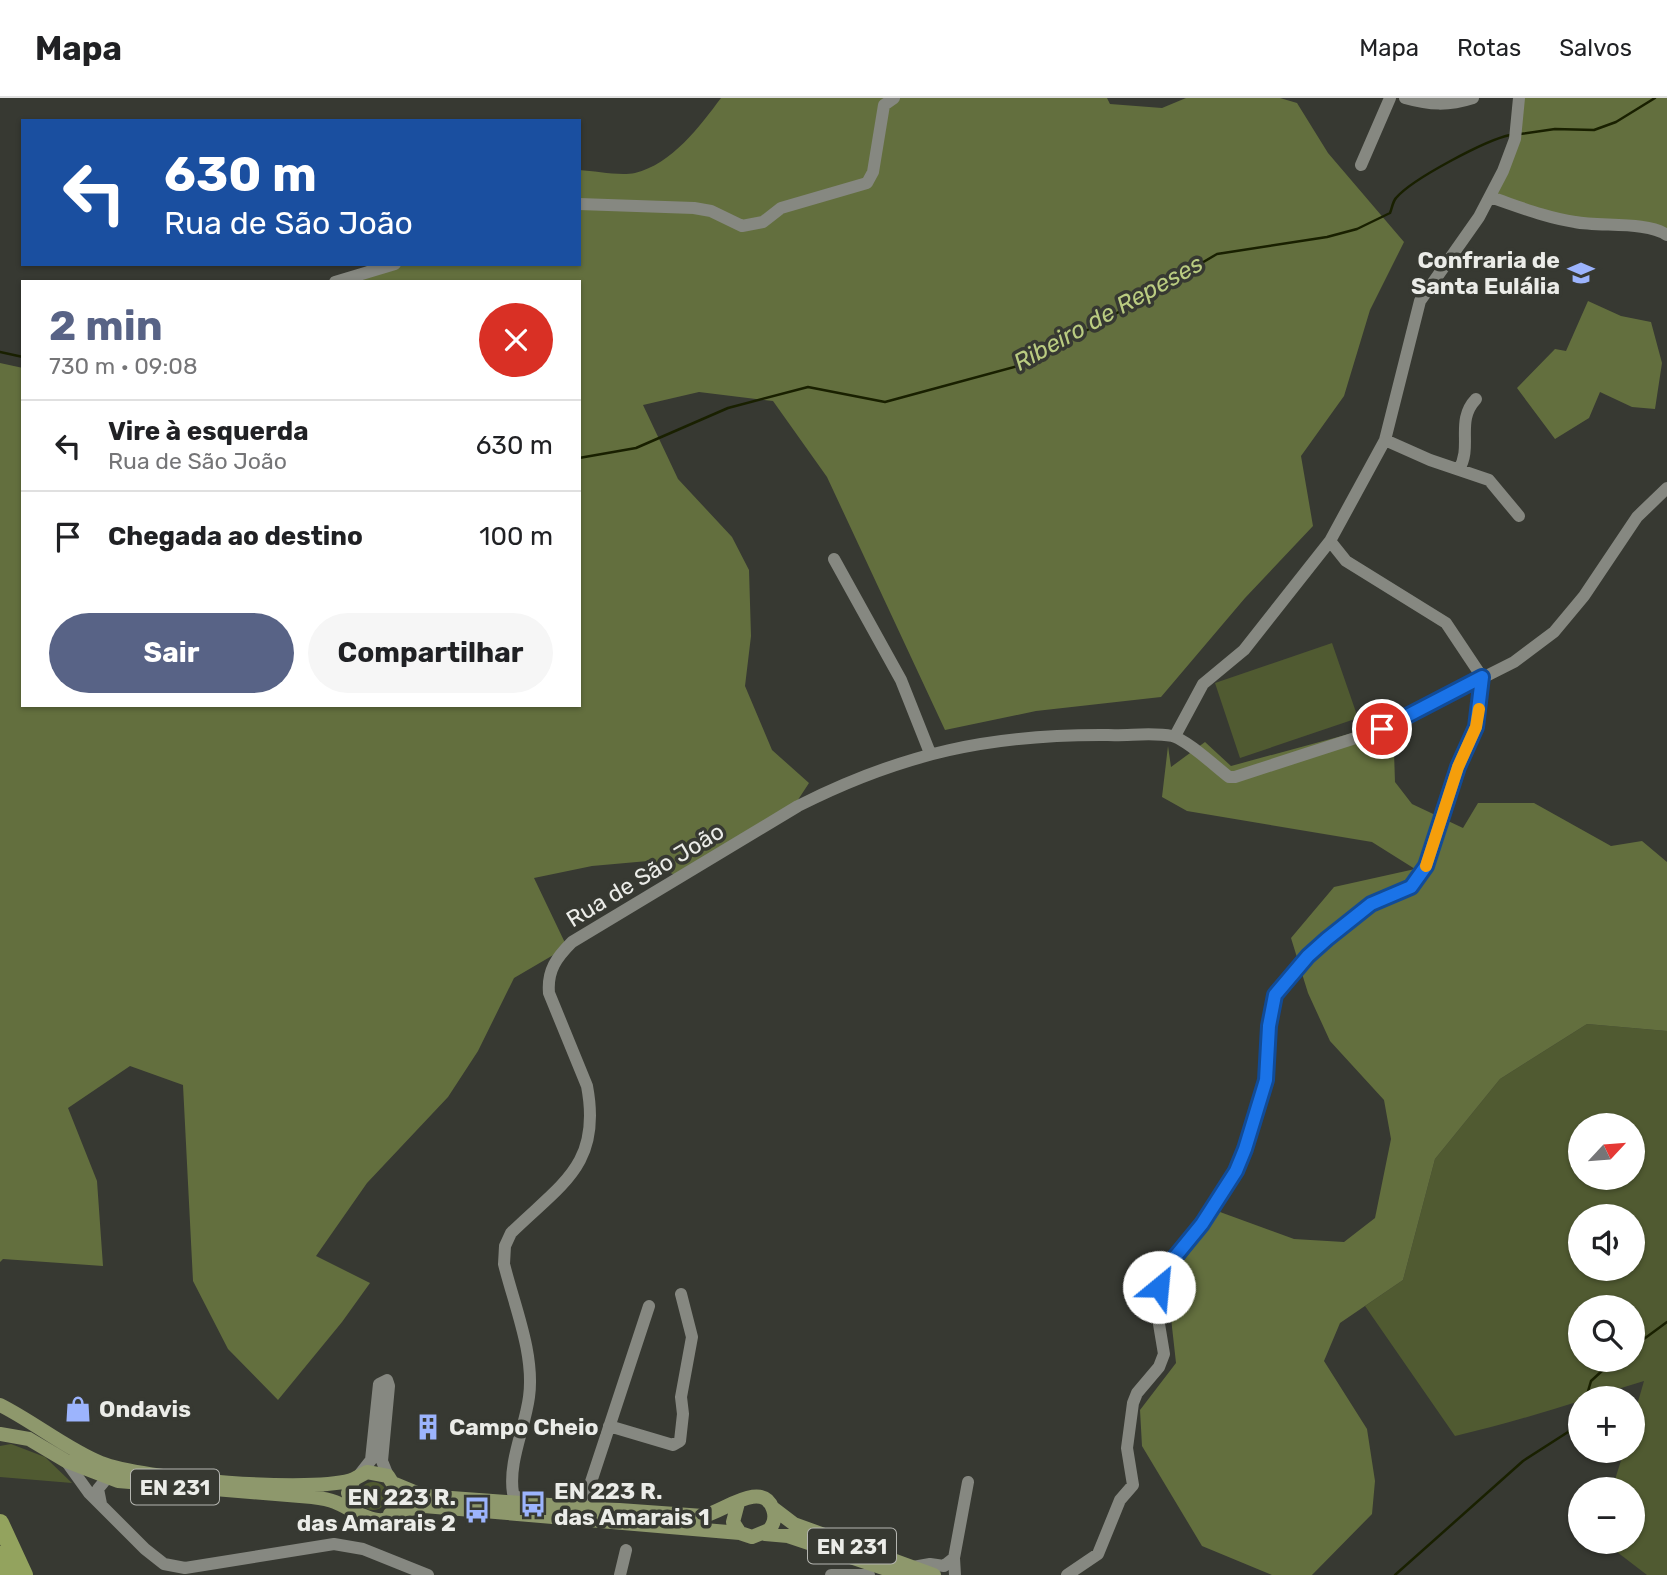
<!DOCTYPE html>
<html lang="pt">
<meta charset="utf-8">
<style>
:root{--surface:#fff;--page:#f6f6f6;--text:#202124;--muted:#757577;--line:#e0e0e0;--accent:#586386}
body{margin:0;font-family:Rubik,sans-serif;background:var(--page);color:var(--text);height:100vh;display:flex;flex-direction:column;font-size:26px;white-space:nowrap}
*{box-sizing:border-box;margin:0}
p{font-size:23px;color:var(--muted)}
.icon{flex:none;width:38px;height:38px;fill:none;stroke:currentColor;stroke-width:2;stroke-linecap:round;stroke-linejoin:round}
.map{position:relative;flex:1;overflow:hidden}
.side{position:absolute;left:21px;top:182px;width:560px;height:427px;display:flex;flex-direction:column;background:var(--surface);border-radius:0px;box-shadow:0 2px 5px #0004}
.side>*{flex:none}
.hud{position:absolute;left:21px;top:21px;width:560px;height:147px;border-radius:0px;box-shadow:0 2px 5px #0004;background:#1a4fa0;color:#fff;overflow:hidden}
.needle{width:46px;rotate:64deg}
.tools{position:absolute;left:1568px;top:1015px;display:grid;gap:14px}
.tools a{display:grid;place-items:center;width:77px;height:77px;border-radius:50%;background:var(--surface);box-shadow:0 2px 5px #0004;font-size:35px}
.pin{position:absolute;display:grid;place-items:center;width:60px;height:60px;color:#fff;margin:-30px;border:4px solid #fff;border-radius:50%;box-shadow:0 2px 7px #0007}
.me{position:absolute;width:77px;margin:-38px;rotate:28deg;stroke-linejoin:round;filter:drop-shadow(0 0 5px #0008)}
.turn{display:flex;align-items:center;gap:24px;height:147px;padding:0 28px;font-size:32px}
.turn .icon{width:91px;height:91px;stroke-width:2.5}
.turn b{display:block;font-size:49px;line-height:60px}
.round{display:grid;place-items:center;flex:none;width:74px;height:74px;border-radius:37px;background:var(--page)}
.overview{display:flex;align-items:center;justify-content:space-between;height:119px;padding:0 28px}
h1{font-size:42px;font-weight:700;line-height:52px;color:var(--accent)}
.cta{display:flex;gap:14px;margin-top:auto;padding:14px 28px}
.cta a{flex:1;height:80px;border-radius:42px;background:var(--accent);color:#fff;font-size:28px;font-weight:700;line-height:80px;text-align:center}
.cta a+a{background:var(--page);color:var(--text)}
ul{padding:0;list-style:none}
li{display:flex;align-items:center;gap:21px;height:91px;padding:0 28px;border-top:2px solid var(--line)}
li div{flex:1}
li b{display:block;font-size:26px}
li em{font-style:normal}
header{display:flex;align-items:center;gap:42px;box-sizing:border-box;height:98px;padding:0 35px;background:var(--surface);border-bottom:2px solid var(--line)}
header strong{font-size:33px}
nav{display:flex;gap:38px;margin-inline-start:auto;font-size:24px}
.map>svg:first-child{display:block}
</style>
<header>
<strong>Mapa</strong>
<nav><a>Mapa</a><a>Rotas</a><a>Salvos</a></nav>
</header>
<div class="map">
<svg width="1667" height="1477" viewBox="0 0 1667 1477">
<rect width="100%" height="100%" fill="#373932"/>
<path fill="#505a31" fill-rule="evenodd" d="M1332,545L1358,620L1240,660L1215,585Z
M1587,926L1667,933V1477H1647L1604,1444H1633V1391H1612L1624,1353H1633V1321L1644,1283C1581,1302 1521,1323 1455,1338L1365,1208L1403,1182L1435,1061L1500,981ZM1580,1027H1633V1080H1580ZM1580,1118H1633V1171H1580ZM1580,1209H1633V1262H1580Z
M11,1346L45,1359L72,1385L0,1379V1348Z
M359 1398a14 14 0 1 1 28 0a14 14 0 1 1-28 0Z"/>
<path fill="#636f3e" d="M721,0H1107L1110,6L1162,10L1186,0H1280L1297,5L1328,55L1404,144L1370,212L1344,298L1301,358L1313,428L1245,500L1161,599L1036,613L945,632L827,379L773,303L699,294L643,307L678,381L732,439L749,472L751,538L745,588L772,652L809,685L792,711L682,781L648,763L592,768L534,780L567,849L514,880L478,953L448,999L367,1085L316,1158L370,1185L342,1224L278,1302L228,1251L193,1183L183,987L130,968L68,1010L97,1083L103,1168L3,1161L0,1164V265L23,270V607H579V184H342L370,166H579V72C596,73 619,78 635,75C672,66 700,28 721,0Z
M1520,0H1667V137L1598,128L1490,99L1503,73Z
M1588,203L1621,218L1651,224L1662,265L1655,311L1632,309L1600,294L1589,320L1555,341L1517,290L1555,251L1566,253Z
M1393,624L1395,684L1412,706L1463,730L1478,705H1534L1611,748L1642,743L1667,764V933L1587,926L1500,981L1435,1061L1403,1182L1340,1225L1324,1263L1367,1331L1375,1383L1372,1416L1312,1477H1272L1202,1448L1142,1348L1140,1312L1176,1265L1168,1193L1179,1169L1220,1114L1294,1141L1344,1144L1375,1120L1391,1041L1384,1002L1330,943L1308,895L1291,840L1334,789L1415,771L1372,744L1187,713L1162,699L1168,648L1171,669L1205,644L1231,668Z"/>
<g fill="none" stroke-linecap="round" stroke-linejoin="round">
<path stroke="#192000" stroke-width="2.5" d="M1520,36L1555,31L1594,32L1616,24L1655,0
M0,254L23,259
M579,360L636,350L728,310L808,289L885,304L1018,268L1095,228L1217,156L1327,139L1357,131L1390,115C1392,110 1393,103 1396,100C1412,81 1486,42 1510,37
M1633,1249L1667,1224
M1586,1300L1591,1283L1614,1262
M1395,1477L1523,1363L1568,1334L1580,1318"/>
<path stroke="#868881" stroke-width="12" d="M1405,0C1430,7 1448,8 1473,0
M1361,67L1390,0
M1490,99C1517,108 1546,120 1575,124C1600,129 1647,123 1667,137
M579,106L694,110L711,113L742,128L763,124L781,110L867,85L873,74L884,7L894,0
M335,184L395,166
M1385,342L1430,362L1489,382L1519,418
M1459,371C1473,348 1455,323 1476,301
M1330,443L1346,463L1446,525L1482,579
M834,461L901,582L930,655
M1175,638L1203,586L1244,552L1330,443L1385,342L1420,203L1479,119L1503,73L1515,41L1519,0
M609,1328L673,1347L680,1343L683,1316L681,1299L692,1239L681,1196
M66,1363L89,1395L145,1451L164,1466L185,1470L334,1446L363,1451L428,1477
M360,1376L371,1362L379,1286L387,1282L389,1288L382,1363L388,1378
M522,1405L513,1395C508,1364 525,1330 529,1299C535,1256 514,1207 504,1166L505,1148L511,1135C561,1086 602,1067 587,988L549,895C547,872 557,859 572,844L798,708C903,655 991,636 1108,637C1128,638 1153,634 1172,638C1186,641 1216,669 1229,679H1235L1377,633L1514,564L1554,534L1584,498L1637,419L1667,390
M101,1406L98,1391L107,1380
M585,1410L588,1393L649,1208
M913,1469L930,1466L944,1468L954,1460
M620,1477L626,1452
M831,1477H869
M955,1477L954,1460L968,1384
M1067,1477L1098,1456L1120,1402L1133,1387L1127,1350L1133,1305L1137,1295L1159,1269L1164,1256L1159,1226L1161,1180L1217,1104L1245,1051L1267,982L1269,928L1275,897L1308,857L1371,806L1405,792L1418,783L1430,757L1458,669L1476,629L1482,579"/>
<path stroke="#8e986c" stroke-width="14" d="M0,1307C34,1324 68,1352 101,1365C139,1381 318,1396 354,1381
M0,1336L29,1341L66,1363L118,1383L312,1399C320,1400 328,1401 335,1404C357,1413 397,1445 398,1394L388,1378L367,1374L354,1381L348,1395L356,1416
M395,1386L424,1398L703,1418C723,1414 762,1381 773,1411C776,1419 774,1426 769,1432L752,1439L740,1435L733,1424L738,1405
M773,1410L794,1426L934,1477
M390,1416L424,1408L740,1435
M765,1436L788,1438L904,1477"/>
<path stroke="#93a35e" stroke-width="18" d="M0,1425L24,1477
M0,1457L10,1477"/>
</g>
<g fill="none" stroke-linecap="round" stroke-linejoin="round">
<g stroke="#114b97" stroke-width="18">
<path id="route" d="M1159,1189L1166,1170L1202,1126L1236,1073L1245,1051L1266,982L1269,928L1275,897L1308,858L1327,841L1371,806L1411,789L1426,768L1458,669L1476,629L1482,579L1382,631"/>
</g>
<use href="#route" stroke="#1a73e8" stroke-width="12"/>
<path stroke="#f59e0b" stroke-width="12" d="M1426,768L1458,669L1476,629L1479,611"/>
</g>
<defs>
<g id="school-bare" transform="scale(2.1)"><path d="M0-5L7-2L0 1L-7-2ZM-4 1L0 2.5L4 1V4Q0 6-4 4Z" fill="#9cb4fd" stroke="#373932" stroke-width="2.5" paint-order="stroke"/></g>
<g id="shop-bare" transform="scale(2.1)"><path d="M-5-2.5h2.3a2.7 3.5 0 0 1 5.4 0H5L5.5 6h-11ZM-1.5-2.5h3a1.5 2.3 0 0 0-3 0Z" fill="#9cb4fd" stroke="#373932" stroke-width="2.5" paint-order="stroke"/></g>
<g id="building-bare" transform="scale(2.1)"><path d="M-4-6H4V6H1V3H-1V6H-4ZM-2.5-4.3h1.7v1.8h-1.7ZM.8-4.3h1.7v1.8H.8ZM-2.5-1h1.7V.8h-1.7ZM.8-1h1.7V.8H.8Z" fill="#9cb4fd" stroke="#373932" stroke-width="2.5" paint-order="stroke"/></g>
<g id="bus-bare" transform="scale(2.1)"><path d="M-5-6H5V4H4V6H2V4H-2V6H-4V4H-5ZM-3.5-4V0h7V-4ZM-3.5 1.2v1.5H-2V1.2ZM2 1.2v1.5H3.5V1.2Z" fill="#9cb4fd" stroke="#373932" stroke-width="2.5" paint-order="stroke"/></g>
</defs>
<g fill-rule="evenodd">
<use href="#school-bare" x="1581" y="175"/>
<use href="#shop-bare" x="78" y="1311"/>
<use href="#building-bare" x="428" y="1329"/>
<use href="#bus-bare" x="533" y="1406"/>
<use href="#bus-bare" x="477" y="1412"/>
</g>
<g text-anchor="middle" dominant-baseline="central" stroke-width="7" stroke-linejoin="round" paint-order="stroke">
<g fill="#373932" stroke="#b5b6b1" stroke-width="2">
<rect x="131" y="1371.5" width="88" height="35" rx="5"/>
<rect x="808" y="1430.5" width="88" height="35" rx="5"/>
</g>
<g font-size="21" font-weight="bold" fill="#ebece8">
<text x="175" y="1389">EN 231</text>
<text x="852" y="1448">EN 231</text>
</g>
<g font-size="23" font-weight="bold" fill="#ebece8" stroke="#373932" text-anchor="start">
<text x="1560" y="162" text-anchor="end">Confraria de<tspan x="1560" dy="26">Santa Eulália</tspan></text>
<text x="99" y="1311">Ondavis</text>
<text x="449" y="1329">Campo Cheio</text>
<text x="554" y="1393">EN 223 R.<tspan x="554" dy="26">das Amarais 1</tspan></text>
<text x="456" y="1399" text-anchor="end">EN 223 R.<tspan x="456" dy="26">das Amarais 2</tspan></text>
</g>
<g font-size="23" fill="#ebece8" stroke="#373932">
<text transform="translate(645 777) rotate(-31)">Rua de São João</text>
</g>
<g font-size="24" font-style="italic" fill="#bacc81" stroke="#373932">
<text transform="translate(1108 215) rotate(-29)">Ribeiro de Repeses</text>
</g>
</g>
</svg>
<div class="tools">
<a><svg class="needle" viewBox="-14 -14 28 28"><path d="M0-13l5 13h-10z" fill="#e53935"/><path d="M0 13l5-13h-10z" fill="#757577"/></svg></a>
<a><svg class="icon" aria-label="sound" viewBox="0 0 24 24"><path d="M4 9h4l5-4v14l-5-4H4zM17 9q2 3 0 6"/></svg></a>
<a><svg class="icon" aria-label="search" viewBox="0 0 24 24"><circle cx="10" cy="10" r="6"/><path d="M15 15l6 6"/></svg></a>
<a>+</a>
<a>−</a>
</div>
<div class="pin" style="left:1382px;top:631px;background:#d93025"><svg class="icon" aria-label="arrive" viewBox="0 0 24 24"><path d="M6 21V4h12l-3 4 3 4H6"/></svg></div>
<svg class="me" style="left:1159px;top:1189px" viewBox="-20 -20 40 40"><circle r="19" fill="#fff"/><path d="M0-13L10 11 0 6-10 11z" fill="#1a73e8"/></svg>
<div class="hud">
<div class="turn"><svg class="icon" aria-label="left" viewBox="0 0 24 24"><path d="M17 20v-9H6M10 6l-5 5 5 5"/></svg><div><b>630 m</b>Rua de São João</div></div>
</div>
<section class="side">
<div class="overview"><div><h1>2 min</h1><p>730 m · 09:08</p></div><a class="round" style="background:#d93025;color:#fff"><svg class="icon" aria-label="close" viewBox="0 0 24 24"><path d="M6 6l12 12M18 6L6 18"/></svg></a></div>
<ul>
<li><svg class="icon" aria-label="left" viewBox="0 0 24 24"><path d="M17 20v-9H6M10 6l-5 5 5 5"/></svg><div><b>Vire à esquerda</b><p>Rua de São João</p></div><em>630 m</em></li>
<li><svg class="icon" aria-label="arrive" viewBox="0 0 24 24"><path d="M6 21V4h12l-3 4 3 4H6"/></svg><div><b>Chegada ao destino</b></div><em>100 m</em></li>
</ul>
<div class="cta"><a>Sair</a><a>Compartilhar</a></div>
</section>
</div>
